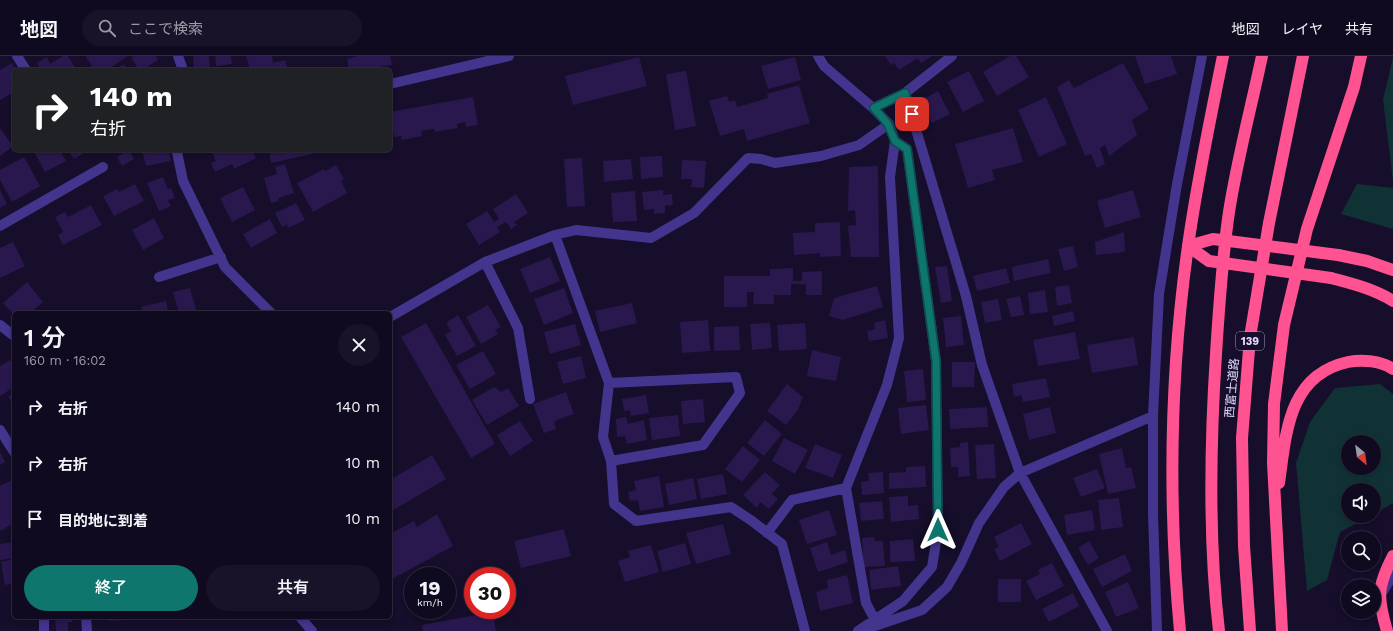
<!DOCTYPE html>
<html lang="ja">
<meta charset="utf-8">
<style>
:root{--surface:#100a20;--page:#191329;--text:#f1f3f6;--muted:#9c9aa5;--line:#302b3e;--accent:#0f766e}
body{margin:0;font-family:"Work Sans","Noto Sans JP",sans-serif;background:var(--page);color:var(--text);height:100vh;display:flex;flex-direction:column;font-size:15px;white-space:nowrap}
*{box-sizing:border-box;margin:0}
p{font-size:13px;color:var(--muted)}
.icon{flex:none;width:22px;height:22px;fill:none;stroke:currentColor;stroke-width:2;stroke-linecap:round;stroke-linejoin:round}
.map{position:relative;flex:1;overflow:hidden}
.sheet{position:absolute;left:12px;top:255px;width:380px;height:308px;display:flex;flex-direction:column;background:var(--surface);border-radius:6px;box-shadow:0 2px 6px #0003,0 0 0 1px var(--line)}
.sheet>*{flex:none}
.guide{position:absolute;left:12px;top:12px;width:380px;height:84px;border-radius:6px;box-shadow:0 2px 6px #0003,0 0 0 1px var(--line);background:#202124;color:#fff;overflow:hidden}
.needle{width:26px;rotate:151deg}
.controls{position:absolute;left:1341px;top:379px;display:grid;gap:8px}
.controls a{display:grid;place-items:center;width:40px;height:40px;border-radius:50%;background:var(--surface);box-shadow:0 2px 6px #0003,0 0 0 1px var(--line);font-size:20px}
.speed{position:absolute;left:404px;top:511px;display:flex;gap:8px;font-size:20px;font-weight:700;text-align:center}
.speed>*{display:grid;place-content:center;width:52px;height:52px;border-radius:50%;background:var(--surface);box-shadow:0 2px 6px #0003,0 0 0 1px var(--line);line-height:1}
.speed small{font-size:10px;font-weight:400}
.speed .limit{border:6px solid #d22;background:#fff;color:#111}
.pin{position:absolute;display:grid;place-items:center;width:34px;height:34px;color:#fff;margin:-17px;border-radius:8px;box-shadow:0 2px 6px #0006}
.me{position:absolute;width:44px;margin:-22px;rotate:0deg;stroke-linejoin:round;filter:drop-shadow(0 0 3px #0008)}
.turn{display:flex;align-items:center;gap:14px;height:84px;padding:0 12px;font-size:18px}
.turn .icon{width:52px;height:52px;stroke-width:2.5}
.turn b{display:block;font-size:28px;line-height:34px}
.round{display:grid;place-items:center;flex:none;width:42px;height:42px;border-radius:21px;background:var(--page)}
.headline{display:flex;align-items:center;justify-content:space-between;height:68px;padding:0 12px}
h1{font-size:24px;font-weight:600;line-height:30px}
.primary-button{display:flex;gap:8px;margin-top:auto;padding:8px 12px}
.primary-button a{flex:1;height:46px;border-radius:24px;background:var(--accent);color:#fff;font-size:16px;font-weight:600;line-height:46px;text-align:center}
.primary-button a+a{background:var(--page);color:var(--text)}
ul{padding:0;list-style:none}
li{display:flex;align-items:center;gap:12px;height:56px;padding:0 12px}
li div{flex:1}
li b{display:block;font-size:15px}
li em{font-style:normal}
header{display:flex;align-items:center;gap:24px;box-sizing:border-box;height:56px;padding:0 20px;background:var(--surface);border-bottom:1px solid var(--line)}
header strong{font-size:19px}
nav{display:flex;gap:22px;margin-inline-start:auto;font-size:14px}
.search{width:280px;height:36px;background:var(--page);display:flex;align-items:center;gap:10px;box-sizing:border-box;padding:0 14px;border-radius:22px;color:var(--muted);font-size:15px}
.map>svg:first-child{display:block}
</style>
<header>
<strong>地図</strong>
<div class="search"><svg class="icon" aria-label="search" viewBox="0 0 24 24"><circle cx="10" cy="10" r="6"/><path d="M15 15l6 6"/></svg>ここで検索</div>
<nav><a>地図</a><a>レイヤ</a><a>共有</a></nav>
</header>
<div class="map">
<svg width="1393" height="575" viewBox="0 0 1393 575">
<rect width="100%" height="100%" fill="#160e2a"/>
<path fill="#103235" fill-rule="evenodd" d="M1393,1V125L1383,44Z
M1357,128L1393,132V173L1341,158Z
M1380,328L1393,338V447L1374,458V434H1348V460H1370L1340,476L1327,524L1307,535L1296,407L1310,366L1335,332ZM1348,386H1374V412H1348Z"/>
<path fill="#29184d" d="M63,0H68L76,13L75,14H41L37,7L47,1L50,8Z
M87,0H128L107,14H86L92,10L86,1Z
M134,0H156L158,4L142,14H139L131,1Z
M193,0H209L210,12L194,14Z
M215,0H231L232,8L216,10Z
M246,0H272L273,7L285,4L288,14H250Z
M358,0H390L392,9L378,11L379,14H349L347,3Z
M885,0H932L921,7L918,2L899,14L894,7L891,9Z
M1010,0H1016L1029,21L997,40L983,16Z
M1135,0H1171L1177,18L1145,28Z
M639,1L647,30L573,49L565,20Z
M795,1L801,24L768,33L761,10Z
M12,7L16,14H14V36L0,44V14Z
M1123,7L1149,53L1132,64L1137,79L1109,100L1105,89L1100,92L1105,108L1097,112L1091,98L1085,100L1057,31L1069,24L1074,32Z
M124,8L127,14H115Z
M686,15L696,70L675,74L666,18Z
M969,15L984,45L963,56L947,26Z
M799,29L810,67L747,85L744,73L720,80L709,45L727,40L729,46L735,44L737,51L768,42L767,38Z
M938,35L950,58L932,67L920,45Z
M473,41L478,69L466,71L465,66L457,68L458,72L435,76L434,73L421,75L422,80L402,84L401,80L394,81L390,56Z
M1046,41L1067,88L1039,101L1018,54Z
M0,72L13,90L0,100Z
M1013,72L1023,106L992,114L995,124L968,132L955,88Z
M33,94H60L66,105L45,116Z
M68,94H89L74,103Z
M129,94L134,103L122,110L117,101Z
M142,94H169L171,105L146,110Z
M211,94H252L256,102L234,113L232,108L215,116L211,107L216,105Z
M269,94H311L312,98L271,107Z
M662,100L663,121L641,123L640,101Z
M24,101L40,130L12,146L0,124V114Z
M582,102L585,150L567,151L564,103Z
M631,103L633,123L604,126L603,105Z
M682,104L706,105L704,132L691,131L692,123H681Z
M285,108L294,137L278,142L279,145L271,147L264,122L277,118L275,111Z
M336,109L344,123L341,125L347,137L313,156L297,127L324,113L325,115Z
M878,110L879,201H851L848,170L856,169L855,154L848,155L849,111Z
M163,121L168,133L171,132L175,142L168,144L171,150L159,155L147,127Z
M135,128L144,145L114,160L103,140L117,133L119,136Z
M243,131L255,154L232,166L220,142Z
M0,134L7,148L0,152Z
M663,134V139L672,138L673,149L665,150V157L654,158V153L644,154L642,136Z
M1133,134L1141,161L1105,172L1097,145Z
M635,135L637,165L613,166L611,137Z
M516,138L528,157L514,166L517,169L511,173L506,166L497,171L500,176L479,189L466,168L487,155L494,166L499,163L493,153Z
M296,147L305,164L288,172L287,168L282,171L275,157Z
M91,149L102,169L63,189L58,179L63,176L55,161L65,156L68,161Z
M154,162L164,182L143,194L132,174Z
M270,163L277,177L251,192L243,178Z
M840,166L841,200L820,201V197L794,199L793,177L815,176V167Z
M1124,176L1125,196L1096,199L1095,186Z
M13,186L25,210L0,222V192Z
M1073,190L1078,211L1064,215L1058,193Z
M550,201L560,225L530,237L520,213Z
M1048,203L1051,217L1014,225L1012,211Z
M947,210L952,245L941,247L935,211Z
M793,212V225H802V216L822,215V239H806V228H791V239H774V248H753L754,236H747V251H724V220H770V213Z
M1006,212L1010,227L977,235L973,220Z
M27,226L43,246L30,257H14V259L3,247Z
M1069,229L1072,247L1057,250L1055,231Z
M877,230L883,251L843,264L829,260L834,242Z
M190,232L197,257H179L173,236Z
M564,232L573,257L544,269L534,243Z
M1045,234L1048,256L1030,258L1028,237Z
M1020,240L1024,259L1011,261L1006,243Z
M998,243L1002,264L985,267L981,246Z
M166,245L168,257H143L141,251Z
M632,247L637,267L600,276L595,255Z
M488,249L501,271L495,274L498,278L481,288L466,261Z
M1073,255L1075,265L1054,270L1052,260Z
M458,259L476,290L457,300L445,279L451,275L446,267Z
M961,260L964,289L946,291L943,262Z
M708,264L710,295L682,297L680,266Z
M885,264L888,282L869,285L867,275L875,273L874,267Z
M426,267L495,388L471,402L401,281Z
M770,267L772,292L752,294L750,268Z
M805,267L807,293L779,295L777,269Z
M575,268L581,289L550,298L544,276Z
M739,270L740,294L714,295V271Z
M1075,276L1080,303L1038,310L1033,284Z
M1134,281L1138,309L1092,317L1087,289Z
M812,294L841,301L836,325L807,320Z
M483,295L496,318L470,333L456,309Z
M581,300L586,322L563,328L557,306Z
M10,304L14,312V331L0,340V310Z
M952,306H975L974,331H952Z
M923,313L926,344L907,346L904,315Z
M1046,322L1050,341L1023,346L1021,339L1014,341L1012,328Z
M787,328L803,341L798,354L786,369L767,355Z
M494,331L501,336L508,332L519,350L487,369L472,344Z
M566,336L574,358L554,365L556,373L544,377L533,348Z
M14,337V351L8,340Z
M646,339L649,357L631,360L630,354L624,355L622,343Z
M703,343L705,366L683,368L681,345Z
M926,349L929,374L901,378L898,352Z
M987,351L988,371L950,373L949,353Z
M1050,351L1056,377L1029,384L1023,358Z
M678,359L680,380L652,384L649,362Z
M626,361L628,368L644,364L647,384L627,388L625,380L617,381L616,363Z
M765,364L782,378L764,400L747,387Z
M520,365L533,385L510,400L497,379Z
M784,382L808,394L795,418L772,405Z
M968,386L970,420L958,421V411H951L950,392L960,391V387Z
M815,388L842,399L833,422L805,412Z
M994,388L996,422L977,423L975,389Z
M743,390L760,404L742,426L725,413Z
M1122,392L1126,412L1131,411L1136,432L1108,438L1099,398Z
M0,396L5,406L0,409Z
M432,399L446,423L390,456V424Z
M925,410L926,431L889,433V417L906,416V411Z
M1097,413L1105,432L1081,441L1073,422Z
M765,416L780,429L772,438L778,443L769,453L760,446L757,452L743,439Z
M883,416L884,437L862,439L861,426L869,425L868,417Z
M723,418L727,438L701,443L697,423Z
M659,420L664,451L640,455L638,444L630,445L628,436L636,434L634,425Z
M693,422L697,443L669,449L665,428Z
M14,423V467L0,475V430Z
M908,440V450L918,449L919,463L891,466L889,441Z
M1119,442L1123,471L1101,474L1098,444Z
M882,445L884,463L861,465L859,447Z
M829,454L837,479L807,488L799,464Z
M1092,454L1095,474L1067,479L1064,459Z
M437,458L453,490L390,524V478L414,465L417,471Z
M1021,467L1032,488L1000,505L994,493L999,491L994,481Z
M723,468L731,498L696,508L686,477Z
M564,473L571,500L521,512L514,485Z
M874,481L875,485H883L885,510L864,511L862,482Z
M913,483L915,505L890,506V485Z
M1089,485L1099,502L1088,509L1078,492Z
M14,486V502L0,504V488Z
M827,486L831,499L845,494L848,506L818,516L810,492Z
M685,487L691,508L663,516L657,495Z
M651,489L659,516L625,526L618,505L630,501L628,495Z
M1125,498L1132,515L1102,531L1093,513Z
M14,503V527L5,529L1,506Z
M1052,507L1064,530L1036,544L1026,525L1040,518L1038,514Z
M898,510L901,530L871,534L869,514Z
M847,519L853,547L820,555L816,536L828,532L827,524Z
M998,523H1021V546H998Z
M1128,526L1139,552L1116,561L1105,536Z
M1073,537L1079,550L1049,566L1042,553Z
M493,556L496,575H423L422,569Z
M55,561H72V566H68V575H56Z
M110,561H143V563L110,565Z"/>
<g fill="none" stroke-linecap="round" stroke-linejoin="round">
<path stroke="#43358d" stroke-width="10" d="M17,0L26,14
M178,0L183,14
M818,0L824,10L873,52L889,68L895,85L907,93L936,305L938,474L932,511L903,545L858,575
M390,28L509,0
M905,37L966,240L982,309L1020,417L1107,575
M873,52L905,37L952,0
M178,94L177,96L183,125L225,211L271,257
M0,170L103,111
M555,179L609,327L603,381L611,405L614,448L636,465L731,451L752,465L782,488L805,575
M485,206L518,272L530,343
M159,221L221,201
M390,261L485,206L555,179L576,174L651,182L694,157L748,102L761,103L775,107L821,100L859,89L889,68
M0,269L14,280
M609,327L736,321L740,337L703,389L611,405
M0,374L14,396
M846,432L887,329L899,282L890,121L895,85
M767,477L792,444L846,432L866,547L875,564
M1382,537L1393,519
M44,561V575
M86,561L87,575
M300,561L312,575
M869,572L922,554L947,531L961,507L979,467L1004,431L1020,417L1153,360
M1157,575L1153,458V360L1159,238L1177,128L1202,0"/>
<path stroke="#ff5291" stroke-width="12" d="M1338,199L1367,205L1393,214
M1331,222C1353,228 1374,233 1393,245
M1279,427C1286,378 1288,319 1348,306C1363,303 1381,305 1393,313
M1180,575C1168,447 1170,317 1188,190C1197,126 1210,63 1223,0
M1219,575C1208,483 1210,390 1216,298C1219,251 1222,203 1229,156C1237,104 1251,52 1262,0
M1250,575L1244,490L1242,382L1250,281L1269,167L1303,0
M1282,575L1273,407L1274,348L1284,269L1307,173L1354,31L1361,0
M1387,575C1377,541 1377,531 1393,500"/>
<path stroke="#ff5291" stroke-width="12" d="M1188,190L1213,183L1338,199
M1188,190L1209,205L1331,222"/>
</g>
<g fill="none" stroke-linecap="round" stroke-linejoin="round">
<g stroke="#0a4d48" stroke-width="10">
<path id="route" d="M912,58L905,37L874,52L888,68L895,85L907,93L936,305L938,474"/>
</g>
<use href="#route" stroke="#0f766e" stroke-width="7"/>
</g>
<g text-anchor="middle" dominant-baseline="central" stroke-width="4" stroke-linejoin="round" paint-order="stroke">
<rect fill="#160e2a" stroke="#a39bbf" stroke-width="1" x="1236" y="276" width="28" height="18" rx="3"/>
<g font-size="11" font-weight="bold" fill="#e0d7ff">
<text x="1250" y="285">139</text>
</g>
<g font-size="12" fill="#e0d7ff" stroke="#160e2a">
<text transform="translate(1232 332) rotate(-85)">西富士道路</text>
</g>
</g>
</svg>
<div class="controls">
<a><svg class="needle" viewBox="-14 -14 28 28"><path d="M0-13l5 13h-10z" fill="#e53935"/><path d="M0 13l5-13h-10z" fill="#9c9aa5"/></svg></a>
<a><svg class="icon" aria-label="sound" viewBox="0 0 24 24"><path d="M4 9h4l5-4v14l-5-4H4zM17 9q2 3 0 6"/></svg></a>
<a><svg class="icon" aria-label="search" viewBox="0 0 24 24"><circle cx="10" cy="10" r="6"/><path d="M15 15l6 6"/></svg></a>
<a><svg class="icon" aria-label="layers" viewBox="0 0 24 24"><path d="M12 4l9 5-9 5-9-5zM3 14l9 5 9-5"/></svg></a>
</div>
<div class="speed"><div>19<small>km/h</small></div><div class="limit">30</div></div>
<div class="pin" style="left:912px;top:58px;background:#d93025"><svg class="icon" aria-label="arrive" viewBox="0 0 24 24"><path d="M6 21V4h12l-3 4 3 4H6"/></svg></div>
<svg class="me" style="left:938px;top:474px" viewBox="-20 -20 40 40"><path d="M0-17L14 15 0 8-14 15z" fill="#0f766e" stroke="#fff" stroke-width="4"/></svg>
<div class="guide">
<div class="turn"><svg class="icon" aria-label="right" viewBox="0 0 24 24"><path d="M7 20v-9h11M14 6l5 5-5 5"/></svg><div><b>140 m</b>右折</div></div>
</div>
<section class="sheet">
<div class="headline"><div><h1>1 分</h1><p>160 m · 16:02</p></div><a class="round"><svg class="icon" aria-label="close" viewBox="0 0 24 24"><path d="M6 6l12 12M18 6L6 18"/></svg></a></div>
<ul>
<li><svg class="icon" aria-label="right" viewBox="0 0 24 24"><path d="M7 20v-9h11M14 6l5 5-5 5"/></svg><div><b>右折</b></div><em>140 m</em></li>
<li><svg class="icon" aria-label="right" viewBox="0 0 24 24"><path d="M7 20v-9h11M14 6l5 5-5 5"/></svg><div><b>右折</b></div><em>10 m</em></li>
<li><svg class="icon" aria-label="arrive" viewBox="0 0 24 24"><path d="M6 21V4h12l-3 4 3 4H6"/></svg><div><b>目的地に到着</b></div><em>10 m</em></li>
</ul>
<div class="primary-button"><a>終了</a><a>共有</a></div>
</section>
</div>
